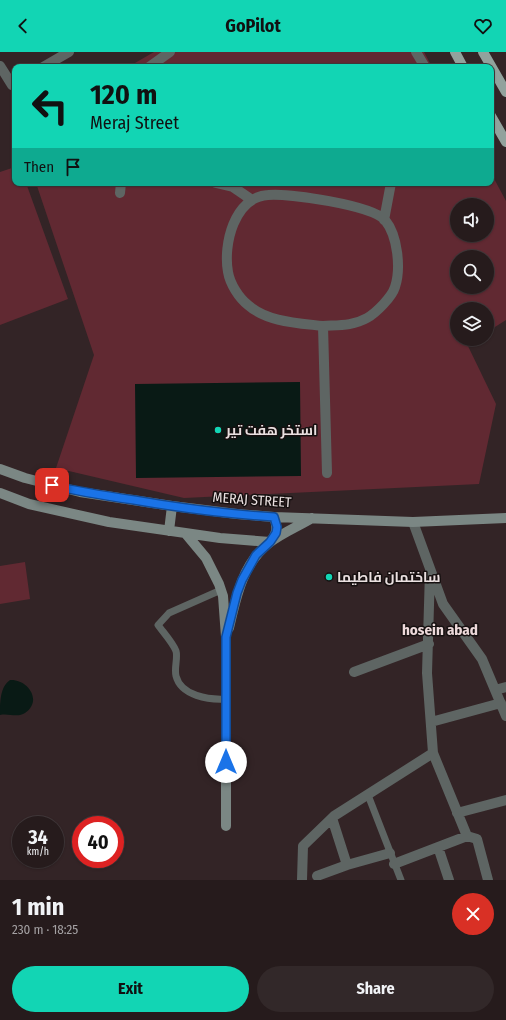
<!DOCTYPE html>
<meta charset="utf-8">
<style>
:root{--surface:#261b1c;--page:#322829;--text:#f1f3f6;--muted:#a4a1a3;--line:#42393b;--accent:#12d5b4}
body{margin:0;font-family:"Fira Sans Condensed",Cairo,sans-serif;background:var(--page);color:var(--text);height:100vh;display:flex;flex-direction:column;font-size:15px;white-space:nowrap}
*{box-sizing:border-box;margin:0}
p{font-size:13px;color:var(--muted)}
.icon{flex:none;width:22px;height:22px;fill:none;stroke:currentColor;stroke-width:2;stroke-linecap:round;stroke-linejoin:round}
.map{position:relative;height:828px;overflow:hidden}
.side{display:flex;flex-direction:column;background:var(--surface);flex:1}
.side>*{flex:none}
.top-card{position:absolute;left:12px;top:12px;width:482px;height:122px;border-radius:8px;box-shadow:0 1px 3px #0004,0 0 0 1px var(--line);background:#12d5b4;color:#111;overflow:hidden}
.buttons{position:absolute;left:450px;top:146px;display:grid;gap:8px}
.buttons a{display:grid;place-items:center;width:44px;height:44px;border-radius:50%;background:var(--surface);box-shadow:0 1px 3px #0004,0 0 0 1px var(--line);font-size:20px}
.speed{position:absolute;left:12px;top:764px;display:flex;gap:8px;font-size:20px;font-weight:700;text-align:center}
.speed>*{display:grid;place-content:center;width:52px;height:52px;border-radius:50%;background:var(--surface);box-shadow:0 1px 3px #0004,0 0 0 1px var(--line);line-height:1}
.speed small{font-size:10px;font-weight:400}
.speed .limit{border:6px solid #d22;background:#fff;color:#111}
.pin{position:absolute;display:grid;place-items:center;width:34px;height:34px;color:#fff;margin:-17px;border-radius:8px;box-shadow:0 2px 6px #0006}
.me{position:absolute;width:44px;margin:-22px;rotate:0deg;stroke-linejoin:round;filter:drop-shadow(0 0 3px #0008)}
.turn{display:flex;align-items:center;gap:14px;height:84px;padding:0 12px;font-size:18px}
.turn .icon{width:52px;height:52px;stroke-width:2.5}
.turn b{display:block;font-size:28px;line-height:34px}
.then{display:flex;align-items:center;height:38px;padding:0 12px;background:#0003;gap:8px;font-size:15px}
.round{display:grid;place-items:center;flex:none;width:42px;height:42px;border-radius:21px;background:var(--page)}
.head{display:flex;align-items:center;justify-content:space-between;height:68px;padding:0 12px}
h1{font-size:24px;font-weight:700;line-height:30px}
.action{display:flex;gap:8px;margin-top:auto;padding:8px 12px}
.action a{flex:1;height:46px;border-radius:24px;background:var(--accent);color:#111;font-size:16px;font-weight:700;line-height:46px;text-align:center}
.action a+a{background:var(--page);color:var(--text)}
header{display:flex;justify-content:space-between;align-items:center;height:52px;padding:0 12px;background:var(--accent);color:#111;font-size:18px;font-weight:700}
.map>svg:first-child{display:block}
</style>
<header><svg class="icon" aria-label="back" viewBox="0 0 24 24"><path d="M15 5l-7 7 7 7"/></svg>GoPilot<svg class="icon" aria-label="heart" viewBox="0 0 24 24"><path d="M12 20l-8-8c-3-5 5-10 8-4 3-6 11-1 8 4z"/></svg></header>
<div class="map">
<svg width="506" height="828" viewBox="0 0 506 828">
<rect width="100%" height="100%" fill="#332426"/>
<path fill="#612932" fill-rule="evenodd" d="M154,0H424L432,15H128Z
M15,115V131H26L68,247L0,273V120Z
M491,121L506,149V268L487,280V257H457V287H475L467,292L496,352L479,432L184,446L56,416L94,303L36,131H491ZM457,153H487V183H457ZM457,205H487V235H457Z
M25,510L30,547L0,552V514Z"/>
<path fill="#091a15" d="M300,330L301,424L136,426L135,332Z
M10,628C28,627 43,649 25,661C18,666 8,661 0,663C0,650 0,635 10,628Z"/>
<g fill="none" stroke-linecap="round" stroke-linejoin="round">
<path stroke="#5e6563" stroke-width="7" d="M221,538L169,561L158,573C163,580 173,591 176,599C178,606 174,616 176,624C181,644 209,648 226,647
M368,743L401,828"/>
<path stroke="#5e6563" stroke-width="10" d="M416,0L425,15
M0,14L12,33L15,31
M43,15L69,0
M149,15L170,0
M216,131L233,135L252,148
M120,141L121,131
M384,168L391,131
M323,274C298,271 267,270 248,253C239,246 230,232 228,220C223,193 234,145 268,143C289,141 371,153 385,168C398,184 401,217 395,235C392,245 376,261 367,266C353,274 338,273 323,274L327,421
M413,470L443,552L482,607L506,664
M354,620L429,592
M495,638L506,635
M431,670L501,651
M457,761L506,748
M332,766L347,813
M467,784L477,787L488,828
M438,795L449,828
M394,812L467,784L433,701
M317,824L347,813L390,801
M302,828L303,794L334,764L433,701L427,621L430,519"/>
<path stroke="#7b8784" stroke-width="10" d="M0,417L25,426L80,440L172,454L237,462L274,465L413,470L506,466
M0,441L29,452L109,470L220,486L270,490C277,482 278,475 274,465
M169,479L172,454
M186,482L206,506L219,532L223,544L226,585V774
M229,576C236,545 243,511 269,491C282,481 299,474 312,466"/>
<path stroke="#92a29d" stroke-width="10" d="M455,0L463,15
M483,0L506,40
M491,64L506,90"/>
</g>
<g fill="none" stroke-linecap="round" stroke-linejoin="round">
<g stroke="#114b97" stroke-width="10">
<path id="route" d="M52,433C79,440 106,444 134,448C180,456 227,462 274,465L277,475L276,481L270,490L256,503L242,528L237,541L226,585V710"/>
</g>
<use href="#route" stroke="#1a73e8" stroke-width="7"/>
</g>
<g fill="#12d5b4" stroke="#161010" stroke-width="1.5">
<circle cx="218" cy="378" r="4"/>
<circle cx="329" cy="525" r="4"/>
</g>
<g text-anchor="middle" dominant-baseline="central" stroke-width="3" stroke-linejoin="round" paint-order="stroke">
<g font-size="14" font-weight="bold" fill="#eae0e0" stroke="#161010" text-anchor="start">
<text x="226" y="378">استخر هفت تیر</text>
<text x="337" y="525">ساختمان فاطیما</text>
</g>
<g font-size="14" fill="#eae0e0" stroke="#161010">
<text transform="translate(252 448) rotate(4)">MERAJ STREET</text>
</g>
<g font-size="15" font-weight="bold" fill="#eedadb" stroke="#161010">
<text x="440" y="578">hosein abad</text>
</g>
</g>
</svg>
<div class="buttons">
<a><svg class="icon" aria-label="sound" viewBox="0 0 24 24"><path d="M4 9h4l5-4v14l-5-4H4zM17 9q2 3 0 6"/></svg></a>
<a><svg class="icon" aria-label="search" viewBox="0 0 24 24"><circle cx="10" cy="10" r="6"/><path d="M15 15l6 6"/></svg></a>
<a><svg class="icon" aria-label="layers" viewBox="0 0 24 24"><path d="M12 4l9 5-9 5-9-5zM3 14l9 5 9-5"/></svg></a>
</div>
<div class="speed"><div>34<small>km/h</small></div><div class="limit">40</div></div>
<div class="pin" style="left:52px;top:433px;background:#d93025"><svg class="icon" aria-label="arrive" viewBox="0 0 24 24"><path d="M6 21V4h12l-3 4 3 4H6"/></svg></div>
<svg class="me" style="left:226px;top:710px" viewBox="-20 -20 40 40"><circle r="19" fill="#fff"/><path d="M0-13L10 11 0 6-10 11z" fill="#1a73e8"/></svg>
<div class="top-card">
<div class="turn"><svg class="icon" aria-label="left" viewBox="0 0 24 24"><path d="M17 20v-9H6M10 6l-5 5 5 5"/></svg><div><b>120 m</b>Meraj Street</div></div>
<div class="then">Then<svg class="icon" aria-label="arrive" viewBox="0 0 24 24"><path d="M6 21V4h12l-3 4 3 4H6"/></svg></div>
</div>
</div>
<section class="side">
<div class="head"><div><h1>1 min</h1><p>230 m · 18:25</p></div><a class="round" style="background:#d93025;color:#fff"><svg class="icon" aria-label="close" viewBox="0 0 24 24"><path d="M6 6l12 12M18 6L6 18"/></svg></a></div>
<div class="action"><a>Exit</a><a>Share</a></div>
</section>
